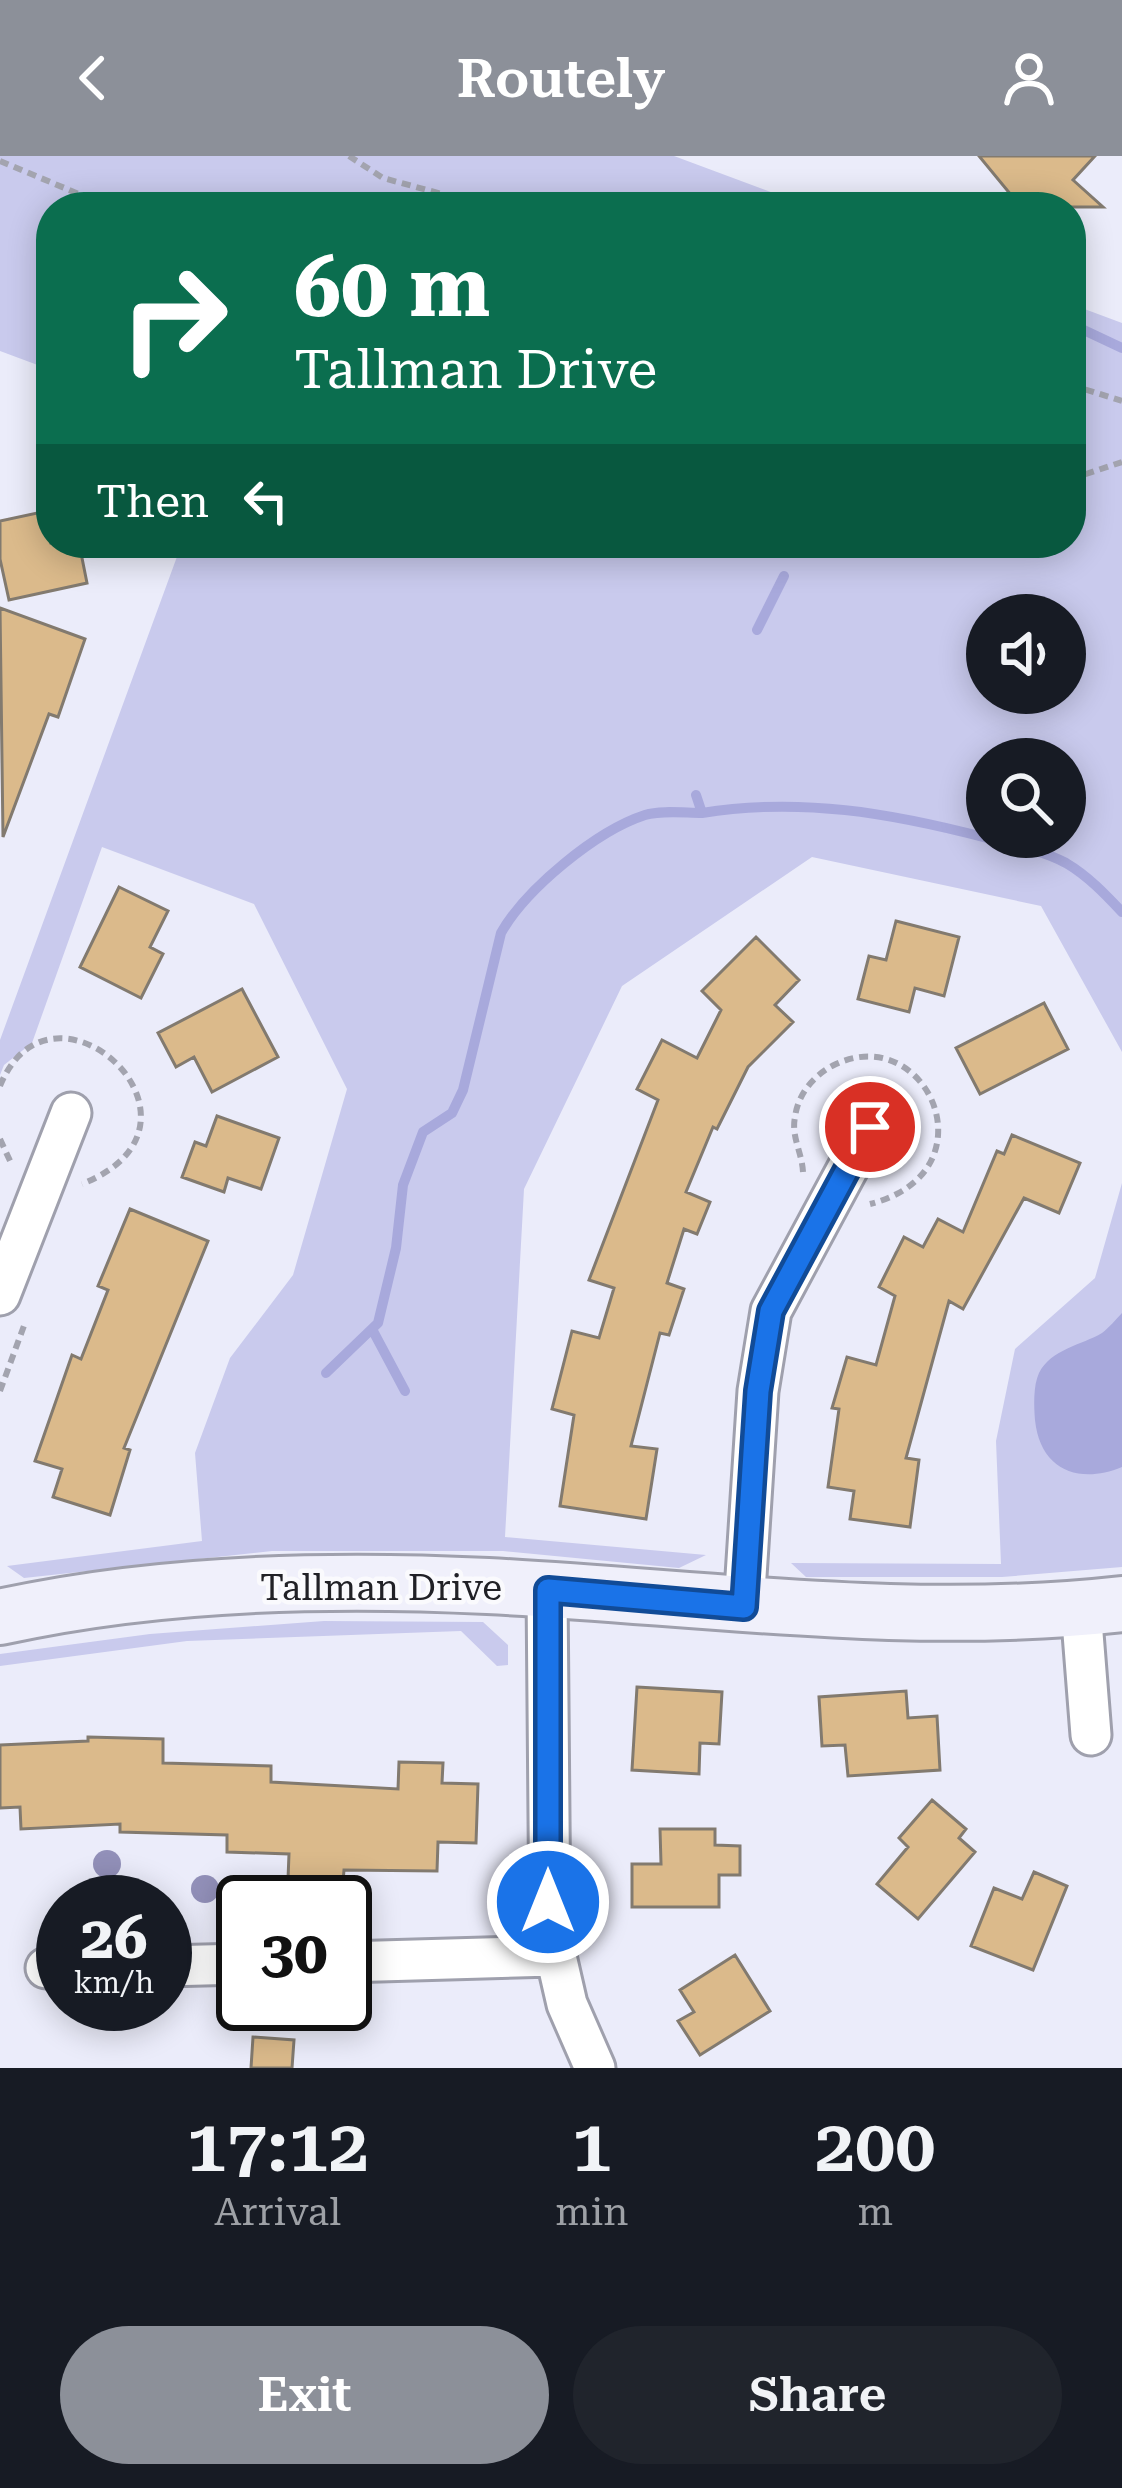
<!DOCTYPE html>
<style>
:root{--surface:#171b24;--page:#20242c;--text:#f1f3f6;--muted:#9ea1a6;--accent:#8c9099}
body{margin:0;font-family:"Roboto Serif",serif;background:var(--page);color:var(--text);height:100vh;display:flex;flex-direction:column;font-size:45px;white-space:nowrap}
*{box-sizing:border-box;margin:0}
p{font-size:39px;color:var(--muted)}
.icon{flex:none;width:66px;height:66px;fill:none;stroke:currentColor;stroke-width:2;stroke-linecap:round;stroke-linejoin:round}
.map{position:relative;height:1912px;overflow:hidden}
.panel{display:flex;flex-direction:column;background:var(--surface);flex:1}
.panel>*{flex:none}
.banner{position:absolute;left:36px;top:36px;width:1050px;height:366px;border-radius:48px;box-shadow:0 6px 30px #0003;background:#0b6e4f;color:#fff;overflow:hidden}
.controls{position:absolute;left:966px;top:438px;display:grid;gap:24px}
.controls a{display:grid;place-items:center;width:120px;height:120px;border-radius:50%;background:var(--surface);box-shadow:0 6px 30px #0003;font-size:60px}
.speed{position:absolute;left:36px;top:1719px;display:flex;gap:24px;font-size:60px;font-weight:700;text-align:center}
.speed>*{display:grid;place-content:center;width:156px;height:156px;border-radius:50%;background:var(--surface);box-shadow:0 6px 30px #0003;line-height:1}
.speed small{font-size:30px;font-weight:400}
.speed .limit{border:6px solid #111;border-radius:18px;background:#fff;color:#111}
.pin{position:absolute;display:grid;place-items:center;width:102px;height:102px;color:#fff;margin:-51px;border:6px solid #fff;border-radius:50%;box-shadow:0 3px 12px #0007}
.me{position:absolute;width:132px;margin:-66px;rotate:0deg;stroke-linejoin:round;filter:drop-shadow(0 0 9px #0008)}
.turn{display:flex;align-items:center;gap:42px;height:252px;padding:0 60px;font-size:54px}
.turn .icon{width:156px;height:156px;stroke-width:2.5}
.turn b{display:block;font-size:84px;line-height:102px}
.then{display:flex;align-items:center;height:114px;padding:0 60px;background:#0003;gap:24px;font-size:45px}
.eta{display:flex;justify-content:space-evenly;align-items:center;height:204px;text-align:center}
.eta b{font-size:72px;font-weight:600;line-height:84px}
.button{display:flex;gap:24px;margin-top:auto;padding:24px 60px}
.button a{flex:1;height:138px;border-radius:72px;background:var(--accent);color:#fff;font-size:48px;font-weight:600;line-height:138px;text-align:center}
.button a+a{background:var(--page);color:var(--text)}
header{display:flex;justify-content:space-between;align-items:center;height:156px;padding:0 60px;background:var(--accent);color:#fff;font-size:54px;font-weight:600}
.map>svg:first-child{display:block}
</style>
<header><svg class="icon" aria-label="back" viewBox="0 0 24 24"><path d="M15 5l-7 7 7 7"/></svg>Routely<svg class="icon" aria-label="person" viewBox="0 0 24 24"><circle cx="12" cy="8" r="4"/><path d="M4 21q1-7 8-7t8 7"/></svg></header>
<div class="map">
<svg width="1122" height="1912" viewBox="0 0 1122 1912">
<rect width="100%" height="100%" fill="#ebecfa"/>
<path fill="#c9caed" fill-rule="evenodd" d="M0,0H674L811,51H51V214L0,195Z
M1071,148L1122,167V896L1041,750L812,701L622,830L524,1033L505,1381L706,1399L679,1412L503,1395H272L24,1422L7,1410L202,1385L195,1297L230,1202L293,1119L347,933L254,748L102,691L32,887L4,909L0,919V884L182,387H1071ZM1065,459V537H987V459ZM987,603H1065V681H987Z
M1122,1027V1411L1002,1421H806L791,1407L1001,1408L996,1285L1015,1193L1095,1122Z
M324,1465L483,1466L508,1489V1509L497,1510L461,1475L187,1485L0,1510V1498L150,1478Z"/>
<path fill="#a8a9dc" d="M1122,1157V1311C1079,1329 1040,1314 1035,1264C1034,1250 1033,1230 1039,1217C1051,1193 1082,1189 1102,1177C1109,1172 1116,1163 1122,1157Z"/>
<g fill="none" stroke-linecap="round" stroke-linejoin="round">
<path stroke="#a8a9dc" stroke-width="10" d="M1071,134L1075,129
M1071,168L1122,192
M757,474L784,420
M696,639L702,657C800,641 891,657 987,682C1013,689 1042,694 1066,707C1088,720 1105,738 1122,756
M372,1173L405,1235
M326,1217L378,1167L396,1092L403,1029L423,976L452,957L463,934L501,777C526,733 596,675 645,659C661,654 685,657 702,657"/>
</g>
<path fill="#dbba8b" stroke="#827a6f" stroke-width="3" d="M979,0H1095L1073,24L1103,51H1021Z
M51,354V387H79L87,427L9,444L0,403V365Z
M0,452L85,483L58,561L49,558L3,681Z
M119,731L168,755L150,791L163,798L141,842L80,811Z
M896,765L959,781L944,840L915,832L909,856L858,843L869,800L886,804Z
M756,781L799,824L775,849L793,866L748,911L717,973L713,971L686,1036L710,1046L697,1078L684,1073L667,1127L684,1133L669,1179L660,1177L631,1290L657,1293L646,1363L560,1350L574,1259L552,1253L572,1175L599,1182L614,1132L589,1124L658,944L637,933L662,884L697,902L721,854L702,835Z
M242,833L278,901L212,936L194,901L176,911L158,877Z
M1044,847L1068,893L980,938L956,892Z
M217,960L279,982L261,1033L228,1022L224,1036L182,1021L195,986L206,990Z
M1012,979L1080,1007L1059,1057L1024,1042L963,1153L949,1145L906,1302L919,1304L910,1371L850,1363L854,1335L828,1331L839,1253L832,1252L847,1201L876,1209L895,1140L879,1131L904,1081L923,1091L938,1063L963,1076L997,995L1004,998Z
M130,1053L208,1085L124,1292L130,1294L110,1359L53,1341L62,1313L35,1305L72,1199L81,1203L108,1134L98,1130Z
M637,1531L722,1536L719,1588L700,1587L699,1618L632,1614Z
M906,1535L908,1562L937,1560L940,1614L848,1620L845,1589L822,1590L819,1541Z
M88,1581L163,1583V1607L271,1610V1626L398,1633L399,1606L443,1607L442,1627L478,1628L476,1687L438,1686L437,1715L344,1714L343,1726L288,1723L289,1698L227,1696V1679L120,1676V1668L21,1673L20,1651L0,1652V1589L88,1585Z
M932,1644L966,1673L959,1682L975,1696L918,1763L877,1728L908,1691L899,1682Z
M660,1673H715V1689L740,1690V1719H719V1751H632V1708H661Z
M1034,1716L1067,1730L1033,1814L971,1790L994,1732L1022,1743Z
M735,1799L770,1855L700,1899L678,1865L694,1856L680,1834Z
M253,1881L294,1884L292,1912H251Z"/>
<g fill="none" stroke-linecap="round" stroke-linejoin="round">
<g stroke="#9fa0ad" stroke-width="45">
<path id="street" d="M0,1139L71,957
M547,1434L550,1774L567,1848L595,1912
M744,1451L758,1235L771,1155L870,971
M1081,1452L1091,1579
M345,1806L553,1800
M165,1810L243,1808
M46,1812H63"/>
</g>
<g stroke="#9fa0ad" stroke-width="60">
<path id="secondary" d="M0,1461C158,1426 327,1422 488,1430C700,1441 909,1472 1122,1448"/>
</g>
<path stroke="#a3a4af" stroke-width="6" stroke-dasharray="9 6" stroke-linecap="butt" d="M349,0L383,22L490,51
M0,5L110,51
M1071,229L1122,245
M1071,323L1122,306
M807,387L881,395L917,387
M0,930C52,801 233,968 82,1028
M0,983L11,1007
M803,1016C802,996 791,981 795,961C798,939 812,921 832,910C926,861 996,1016 870,1048
M0,1235L25,1167"/>
<use href="#street" stroke="#fff" stroke-width="39"/>
<use href="#secondary" stroke="#f0f0fb" stroke-width="54"/>
</g>
<g fill="#9290b9">
<circle cx="107" cy="1708" r="14"/>
<circle cx="205" cy="1733" r="14"/>
</g>
<g fill="none" stroke-linecap="round" stroke-linejoin="round">
<g stroke="#114b97" stroke-width="30">
<path id="route" d="M548,1746V1434L744,1451L758,1235L771,1155L870,971"/>
</g>
<use href="#route" stroke="#1a73e8" stroke-width="21"/>
</g>
<g text-anchor="middle" dominant-baseline="central" stroke-width="9" stroke-linejoin="round" paint-order="stroke">
<g font-size="36" fill="#212126" stroke="#fafafd">
<text x="381" y="1432">Tallman Drive</text>
</g>
</g>
</svg>
<div class="controls">
<a><svg class="icon" aria-label="sound" viewBox="0 0 24 24"><path d="M4 9h4l5-4v14l-5-4H4zM17 9q2 3 0 6"/></svg></a>
<a><svg class="icon" aria-label="search" viewBox="0 0 24 24"><circle cx="10" cy="10" r="6"/><path d="M15 15l6 6"/></svg></a>
</div>
<div class="speed"><div>26<small>km/h</small></div><div class="limit">30</div></div>
<div class="pin" style="left:870px;top:971px;background:#d93025"><svg class="icon" aria-label="arrive" viewBox="0 0 24 24"><path d="M6 21V4h12l-3 4 3 4H6"/></svg></div>
<svg class="me" style="left:548px;top:1746px" viewBox="-20 -20 40 40"><circle r="17" fill="#1a73e8" stroke="#fff" stroke-width="3"/><path d="M0-11L8 9 0 5-8 9z" fill="#fff"/></svg>
<div class="banner">
<div class="turn"><svg class="icon" aria-label="right" viewBox="0 0 24 24"><path d="M7 20v-9h11M14 6l5 5-5 5"/></svg><div><b>60 m</b>Tallman Drive</div></div>
<div class="then">Then<svg class="icon" aria-label="left" viewBox="0 0 24 24"><path d="M17 20v-9H6M10 6l-5 5 5 5"/></svg></div>
</div>
</div>
<section class="panel">
<div class="eta">
<div><b>17:12</b><p>Arrival</p></div>
<div><b>1</b><p>min</p></div>
<div><b>200</b><p>m</p></div>
</div>
<div class="button"><a>Exit</a><a>Share</a></div>
</section>
